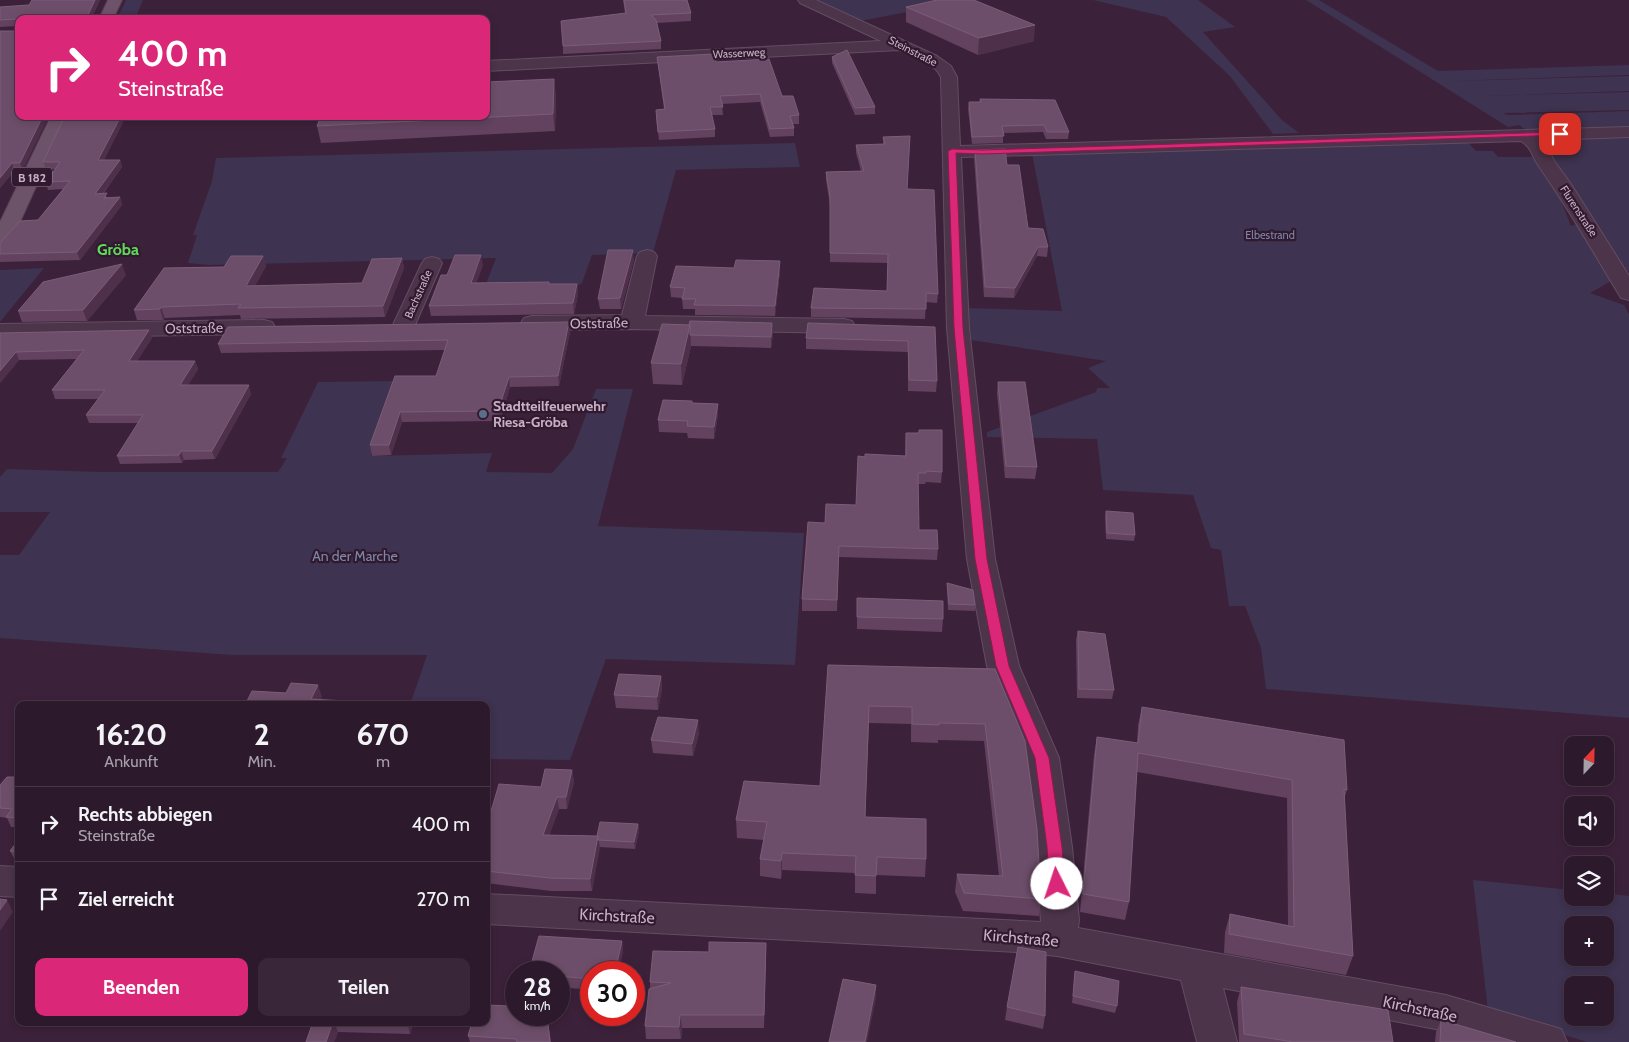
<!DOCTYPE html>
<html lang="de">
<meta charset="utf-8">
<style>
:root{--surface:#2d192c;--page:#392638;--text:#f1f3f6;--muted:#a7a0a9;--line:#483848;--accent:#db2777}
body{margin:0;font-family:Cabin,sans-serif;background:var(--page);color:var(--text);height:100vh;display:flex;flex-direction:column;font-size:19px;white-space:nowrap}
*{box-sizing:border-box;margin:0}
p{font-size:16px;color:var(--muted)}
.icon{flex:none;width:28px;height:28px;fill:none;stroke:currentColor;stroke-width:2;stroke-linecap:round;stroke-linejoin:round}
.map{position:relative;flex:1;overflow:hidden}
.sheet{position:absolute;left:15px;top:701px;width:475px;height:325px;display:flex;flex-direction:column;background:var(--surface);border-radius:10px;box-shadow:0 2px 8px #0003,0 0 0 1px var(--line)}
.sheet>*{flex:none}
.banner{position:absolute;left:15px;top:15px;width:475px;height:105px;border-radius:10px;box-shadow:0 2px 8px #0003,0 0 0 1px var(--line);background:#db2777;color:#fff;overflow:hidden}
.needle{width:32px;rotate:22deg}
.controls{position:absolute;left:1564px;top:736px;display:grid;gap:10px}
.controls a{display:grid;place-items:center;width:50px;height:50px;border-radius:10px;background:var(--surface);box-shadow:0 2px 8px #0003,0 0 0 1px var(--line);font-size:25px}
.speed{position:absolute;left:505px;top:961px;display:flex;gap:10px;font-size:25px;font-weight:700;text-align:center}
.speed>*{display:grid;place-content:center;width:65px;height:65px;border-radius:50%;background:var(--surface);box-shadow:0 2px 8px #0003,0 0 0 1px var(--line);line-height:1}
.speed small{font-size:12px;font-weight:400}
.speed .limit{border:8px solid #d22;background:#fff;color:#111}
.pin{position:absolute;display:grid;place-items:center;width:42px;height:42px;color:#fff;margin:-21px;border-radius:10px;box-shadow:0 2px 8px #0006}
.me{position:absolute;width:55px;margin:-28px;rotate:356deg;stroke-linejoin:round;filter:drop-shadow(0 0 4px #0008)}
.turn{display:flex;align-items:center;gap:18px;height:105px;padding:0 20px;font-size:22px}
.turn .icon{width:65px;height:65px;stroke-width:2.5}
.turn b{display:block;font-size:35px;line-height:42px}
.eta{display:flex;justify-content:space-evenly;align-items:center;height:85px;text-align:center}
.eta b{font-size:30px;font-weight:700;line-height:35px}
.primary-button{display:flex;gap:10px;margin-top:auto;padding:10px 20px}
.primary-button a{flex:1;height:58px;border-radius:10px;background:var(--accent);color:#fff;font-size:20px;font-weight:700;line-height:58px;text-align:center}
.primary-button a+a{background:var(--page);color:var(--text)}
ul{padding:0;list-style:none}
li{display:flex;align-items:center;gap:15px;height:75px;padding:0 20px;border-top:1px solid var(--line)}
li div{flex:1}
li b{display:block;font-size:19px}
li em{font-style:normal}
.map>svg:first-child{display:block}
</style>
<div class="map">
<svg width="1629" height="1042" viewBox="0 0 1629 1042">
<rect width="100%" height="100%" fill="#3c213a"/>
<path fill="#3e3350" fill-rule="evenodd" d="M126,0H143L135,19H117Z
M814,0H970L860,21Z
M1093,0H1198L1235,27L1203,32L1282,120L1299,133L1273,134L1230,76L1166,17Z
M1306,0H1319L1438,71L1629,65V75L1453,81L1629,76V91L1478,96L1629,92V110L1503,113L1508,115L1629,111V130L1527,131L1519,125L1508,127Z
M1629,134V271L1590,293L1624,305L1629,314V718L1266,689L1261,648L1245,606H1229L1221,550L1211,548L1193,495L1103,490L1097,439L987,437V432L1096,392L1097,388H1110L1088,368L1106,361L971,340L967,308L1062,311L1032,153L1465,139L1476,151H1493L1498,157H1535L1557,190L1571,226L1590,220L1545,153L1547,140L1550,137Z
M795,143L800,167L676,170L653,253L592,255L582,283L577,286L486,284L496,258L209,265L188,263L197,235H193L212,181L216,158Z
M44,268L0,322V270Z
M397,381L371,456L492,453L486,472L552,473L573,449L596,389H633L598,526L804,533L795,665L606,659L570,760L486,759V705H410L427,655H232L0,638V555H19L50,512H0V477L7,469L103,472H278L287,458H281L318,382Z
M1473,880L1572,890V898H1605V893L1629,896V1042H1587L1488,1011ZM1572,925H1605V958H1572ZM1572,985H1605V1018H1572Z"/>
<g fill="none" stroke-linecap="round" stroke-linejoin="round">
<g stroke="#644d62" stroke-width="2">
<path id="minor" d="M798,0H816L937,56L951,66L957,77L960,146L1629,127V137L1544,140L1554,161L1571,184L1629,276V300L1621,298L1618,293C1592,250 1567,206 1538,165C1531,155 1533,149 1521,141L961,157L969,328L995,559L1019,666L1059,758L1072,847L1079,920L1078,928L1446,995L1561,1029L1567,1042H1485L1446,1031L1223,988L1237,1042H1197L1181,980L1057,956L1017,952L486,924V894L1041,922L1036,847L1025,758L987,666L967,559L947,328L941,77C934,62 913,56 899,50L486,71V61L881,41L800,3Z
M647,250L654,252L657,256L645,316L844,319L852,321L855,326L852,331L844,333L632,329L532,330L524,328L521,323L524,318L532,316L622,315L637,256L640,252Z
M432,257L439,259L442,263L415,325L412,330L404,332L396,330L393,325L422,263L425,259Z
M264,320L272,322L275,327L272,332L264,334L0,338V324Z
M0,866L19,867V897L0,896Z"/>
</g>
<g stroke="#553e53" stroke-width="2">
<path id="primary" d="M108,0H122L113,19H99Z
M51,116H68L20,222L7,241L0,243V222Z"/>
</g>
<use href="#minor" fill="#4c354a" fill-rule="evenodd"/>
<use href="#primary" fill="#6d536a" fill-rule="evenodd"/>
</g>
<path fill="#62425f" d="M100,0L91,19H19L23,170L14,171L0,188V31H18V26L0,27V7Z
M623,0H687L691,13V21L657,23L661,41V49L563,54V46L625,13Z
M906,7L1034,41L978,55L906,22Z
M657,57L716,62L782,96L799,115V124H793L794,128V136L770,137L760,102L722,104L723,115H712L715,129V137L659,140L656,118L664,109Z
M832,57L875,107V114L855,115L832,63Z
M556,95L555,131L321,143L317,126Z
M980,99L1069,132L1068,139H1046L1043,132L1003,133V143L972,144L968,109L969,102H979Z
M123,122L104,160H120L122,167L103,194L109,198L120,197L122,205L80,260L0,262V243L38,220L63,189L48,190L46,182L55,169H46L43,162Z
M883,137L907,189L938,294L937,303L926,302L925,319L811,317V308L887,291L888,263L830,262V205L826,180V172L861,171L856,153V145L883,144Z
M975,150L1007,165L1028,228L1048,247L1047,257L1037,256L1014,298L984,297L974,158Z
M263,256L266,266L255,286L362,283L402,258L404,268L385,317L241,319L240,315L165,318L163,320H137L134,310L224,267Z
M634,260L621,309H600L598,299Z
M483,265L476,283L549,282V284H577L578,294L574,314L431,316L429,306Z
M780,271L775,316L695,315V309H683L682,298L671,297L670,287Z
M126,275L87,321L22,322L18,311Z
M772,323L773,334L771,348L691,346L682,385L653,384L651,363L689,325Z
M935,327L937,381L936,392L908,391V352L806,349V338Z
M570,332L559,386L510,387L500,421L402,422L391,455L372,456L370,445L395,376H436L445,350L221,353L218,344Z
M0,333L152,338L137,361H195L198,369L188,385L251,394L215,459L184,460L182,463L120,464L117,456L138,423H89L86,415L99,399H55L52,390L77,359L19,360L0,383Z
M998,382L1037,467L1035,479L1005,478L997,393Z
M692,401V403L718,404V415L714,439L688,438L687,433L659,432L658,420Z
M906,433L942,472L941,483L926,482L925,484H918L919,530L938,549L937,560L839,557L837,611H802V599L825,523L856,505L865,457L905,456Z
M1106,511L1135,535L1134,541L1106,539L1105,517Z
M947,583L975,605V611L948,610L947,589Z
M857,598L943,619L942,632L857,629Z
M1078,631L1114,690L1112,699L1077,698L1076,640Z
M828,665L995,669L1041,899L1039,916L963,911L955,892L957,874L999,876L984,741L938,740V743L911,742V724L869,723L865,817L926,859L925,877L876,875V894L855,893V873L782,870L781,879L760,876V859L764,840L737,838L736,820L820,786Z
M661,676L662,689L658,710L616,708L614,695Z
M1142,707L1347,790L1344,799L1353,956L1346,975L1224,953L1225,932L1230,914L1288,925L1287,798L1137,772L1129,902L1125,920L1080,912L1094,755L1097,737L1137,743L1138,725Z
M699,733L693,756L653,753L651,740Z
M572,770L574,782L567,809H559L549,835L597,836L638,824L639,831L635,849L599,847L592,891H551L486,883V818H489L541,787Z
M19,777V827H11L7,818L0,817V785Z
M19,839V861L15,860L10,851Z
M622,941L623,952L591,972V990L559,987V972Z
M766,943V955L764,1028H682L681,1039H646L645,1026L650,988V982L709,952Z
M1075,971L1117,1006L1115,1013L1072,1003Z
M1241,987L1393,1042H1239L1237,1002Z
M1007,1007L1045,1016L1043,1029L1005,1020Z
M516,1015H537L538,1016L547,1015L551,1042H470L468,1036Z
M1441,1020L1516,1042H1435L1436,1032Z
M313,1022H414L410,1034L338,1032L334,1042H306Z"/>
<path fill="#4e304b" d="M95,0H100L91,19H86Z
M1035,25L1034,41L978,55L979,38Z
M554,79L556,95L555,131L553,114Z
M43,116H49L23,170L20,163Z
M121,116H122L123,122L100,168L98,160Z
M120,160L122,167L97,201L95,194Z
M12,163L14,171L0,188V178Z
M120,197L122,205L80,260L77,252Z
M1038,247L1037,256L1014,298L1015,288Z
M633,250L634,260L621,309L620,298Z
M481,255L483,265L473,293L471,283Z
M263,256L266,266L249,297L246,286Z
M402,258L404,268L385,317L383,306Z
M780,261V271L775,316V306Z
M122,264L126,275L87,321L83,310Z
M577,284L578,294L574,314L573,303Z
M161,307L165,318L163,320L160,309Z
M569,322L570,332L559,386L558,376Z
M772,323L773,334L771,348V337Z
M690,325L691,346L682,385L681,364Z
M149,330L152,338L131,370L129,361Z
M16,352L19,360L0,383V371Z
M195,361L198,369L183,393L180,385Z
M509,377L510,387L500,421L498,411Z
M249,385L251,394L215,459L212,451Z
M718,404V415L714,439V427Z
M400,412L402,422L391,455L389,445Z
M181,451L184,460L182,463L179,455Z
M661,676L662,689L658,710L657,697Z
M318,685L322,697L318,705L311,699Z
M698,720L699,733L693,756L692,744Z
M572,770L574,782L567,809L566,797Z
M557,797L559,809L545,848L543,835Z
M638,824L639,831L635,849L634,842Z
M598,836L600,848L592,891L590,879Z
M782,853V870L781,879V861Z
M7,900L13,912L0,931V910Z
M488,930L490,942L486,955V934Z
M622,941L623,952L619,972H615Z
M766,943V955L764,1028V1015Z
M876,985V998L867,1042H865Z
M680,1015L682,1028L681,1039L679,1027Z
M333,1022H334L338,1032L334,1042H326Z
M407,1022H414L410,1034Z"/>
<path fill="#6d4e6a" stroke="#7b5d78" d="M32,0H95L86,19H19V116H43L20,163H12L0,178V31H18V19L0,20V7L29,5Z
M624,0H687L691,13L651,15L656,20L661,41L563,46L561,21L626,13Z
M937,0H974L1035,25L979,38L906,7Z
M847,50L875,107L855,108L832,57Z
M714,54L716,62L769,59L782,96H793L799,115L790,116L794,128L770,129L760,94L720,96L723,107H710L715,129L658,132L656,110L665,109L657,57Z
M554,79L553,114L317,126L321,116H486V82Z
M980,99L1055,100L1069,132H1047L1044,125L1002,126L1004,136L972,137L969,102H981Z
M65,116H121L98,160H120L95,194L107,193L104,198L120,197L77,252L0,254V243L20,221L38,220L70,181L46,182L60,162H43Z
M910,136L907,189L934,190L938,294L926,293V309L811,308L814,288L887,291L888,254L830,253V196L826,172L864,171L856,145L885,144L883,137Z
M1005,149L1007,165H1019L1028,228L1043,229L1048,247H1038L1015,288L985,287L975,150Z
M608,250H633L620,298L598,299Z
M455,255H481L471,283L549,282V284H577L573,303L429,306L441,275H447Z
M231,256H263L246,286L362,283L372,259L402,258L383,306L238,308L241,304L161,307L160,309L134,310L164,268L224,267Z
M736,260L780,261L775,306L694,305L696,299H682L685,288L670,287L676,266L734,268Z
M122,264L83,310L18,311L43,282Z
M690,321L772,323L771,337L690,335V325H689Z
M569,322L558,376L509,377L498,411L400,412L389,445H370L395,376H436L448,340L218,344L228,327Z
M808,323L935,327L937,381L909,380L908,341L806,338Z
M662,324L690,325L681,364L651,363Z
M149,330L129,361H195L180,385H249L212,451H181L179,455L117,456L143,415H86L105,390H52L84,350L16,352L0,371V333Z
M998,382H1025L1037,467L1006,466Z
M663,400L692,401V403L718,404L714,427L687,426L688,421L658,420Z
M919,430H942V472L926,471V473H918L919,530H937L938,549L839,546L837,600L802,599L808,522L825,523L826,504L856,505L858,456L865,457V454L906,456V433H919Z
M1106,511L1133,513L1135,535L1107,533Z
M947,583L973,590L975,605L949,604Z
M857,598L943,601V619L857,617Z
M1078,631L1105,634L1114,690L1079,689Z
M828,665L995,669L1025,741L1037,829L1041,899L964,893L957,874L1003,876L985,724L939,723V725L912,724V707L869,706L865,817L926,819V859L877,857L876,876L855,875L856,856L782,853L781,861L760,859L767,822L736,820L744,781L820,786Z
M619,674L661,676L657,697L614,695Z
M291,683L318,685L311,699L346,701L345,705H245L252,691L286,693Z
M1142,707L1344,740L1347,790L1344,789L1353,956L1229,934L1230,914L1294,927L1292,780L1138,753L1129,902L1083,894L1097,737L1138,743Z
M658,717L698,720L692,744L651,740Z
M545,769L572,770L566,797H557L543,835L598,836L590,879L549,878L486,871V818H489L499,784L541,787Z
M7,777H19V818L6,817L12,809L0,808V785Z
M600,822L638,824L634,842L598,840V836H597Z
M19,839V852L10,851Z
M0,899L7,900L0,910Z
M539,936L622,941L615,972H591V979L559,976V972H529Z
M709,942L766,943L764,1015H680L679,1027L645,1026L649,989L671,983L650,982L653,951L709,952Z
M1018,947L1046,952L1045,1016L1007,1007Z
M1075,971L1119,981L1117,1006L1073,996Z
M843,979L876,985L865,1042H829Z
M1241,987L1388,1010L1393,1042H1293L1244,1034Z
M516,999V1015H536V1016L547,1015L550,1042H517L516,1039L468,1036L472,1022H486V1005L512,1006V1000Z
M1441,1020L1516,1042H1440Z
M313,1022H333L326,1042H306Z"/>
<path fill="#db2777" stroke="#8e194d" d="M1560,132H1562V135L983,154L956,153L963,328L987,559L1009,666L1049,758L1062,847L1065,884L1062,888L1057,890L1052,888L1049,884L1047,847L1035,758L996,666L975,559L954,328L948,151L952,149L983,150Z"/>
<circle fill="#5c6f8a" stroke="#311a2f" stroke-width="2" cx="483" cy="414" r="5"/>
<g text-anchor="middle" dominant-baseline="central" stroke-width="4.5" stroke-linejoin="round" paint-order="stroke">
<g font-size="11" fill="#c8b0c5" stroke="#311a2f">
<text transform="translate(913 51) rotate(27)">Steinstraße</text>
<text transform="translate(739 53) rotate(-3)">Wasserweg</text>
<text transform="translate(1579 211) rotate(57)">Flurenstraße</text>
<text transform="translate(418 294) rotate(-66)">Bachstraße</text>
</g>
<g font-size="11" fill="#7d88aa" stroke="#311a2f">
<text x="1270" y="235">Elbestrand</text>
</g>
<rect fill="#311a2f" stroke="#9b8398" stroke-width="1" x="12" y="167.5" width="40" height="19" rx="4"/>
<g font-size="12" font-weight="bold" fill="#c8b0c5">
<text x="32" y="177">B 182</text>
</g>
<g font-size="14" fill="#c8b0c5" stroke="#311a2f">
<text transform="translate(599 323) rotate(-1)">Oststraße</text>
<text transform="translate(194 328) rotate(-1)">Oststraße</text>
</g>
<g font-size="14" font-weight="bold" fill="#c8b0c5" stroke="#311a2f" text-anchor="start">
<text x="493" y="406">Stadtteilfeuerwehr<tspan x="493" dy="16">Riesa-Gröba</tspan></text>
</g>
<g font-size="14" fill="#7d88aa" stroke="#311a2f">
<text x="355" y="556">An der Marche</text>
</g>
<g font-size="16" font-weight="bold" fill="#5fda59" stroke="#311a2f">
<text x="118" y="249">Gröba</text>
</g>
<g font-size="16" fill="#c8b0c5" stroke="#311a2f">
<text transform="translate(617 916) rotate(3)">Kirchstraße</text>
<text transform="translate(1021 938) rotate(5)">Kirchstraße</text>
<text transform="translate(1420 1009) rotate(12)">Kirchstraße</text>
</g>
</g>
</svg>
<div class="controls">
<a><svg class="needle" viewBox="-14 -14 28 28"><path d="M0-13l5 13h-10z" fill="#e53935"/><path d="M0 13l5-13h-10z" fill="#a7a0a9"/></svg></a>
<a><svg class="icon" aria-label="sound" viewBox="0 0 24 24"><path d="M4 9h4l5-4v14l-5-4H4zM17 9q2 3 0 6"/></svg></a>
<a><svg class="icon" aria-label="layers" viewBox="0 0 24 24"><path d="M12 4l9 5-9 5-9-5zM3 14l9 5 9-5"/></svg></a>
<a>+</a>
<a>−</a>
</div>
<div class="speed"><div>28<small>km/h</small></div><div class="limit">30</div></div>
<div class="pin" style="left:1560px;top:134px;background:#d93025"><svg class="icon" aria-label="arrive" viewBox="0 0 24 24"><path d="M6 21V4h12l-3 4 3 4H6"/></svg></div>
<svg class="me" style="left:1057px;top:884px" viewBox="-20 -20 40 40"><circle r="19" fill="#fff"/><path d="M0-13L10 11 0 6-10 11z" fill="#db2777"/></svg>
<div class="banner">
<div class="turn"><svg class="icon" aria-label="right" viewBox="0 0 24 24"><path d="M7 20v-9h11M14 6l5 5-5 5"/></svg><div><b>400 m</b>Steinstraße</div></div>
</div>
<section class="sheet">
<div class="eta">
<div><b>16:20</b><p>Ankunft</p></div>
<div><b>2</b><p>Min.</p></div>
<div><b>670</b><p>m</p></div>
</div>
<ul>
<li><svg class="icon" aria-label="right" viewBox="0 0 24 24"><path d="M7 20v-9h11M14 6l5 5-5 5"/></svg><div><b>Rechts abbiegen</b><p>Steinstraße</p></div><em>400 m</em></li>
<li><svg class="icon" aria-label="arrive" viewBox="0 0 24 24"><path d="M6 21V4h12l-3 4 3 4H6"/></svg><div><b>Ziel erreicht</b></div><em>270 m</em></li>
</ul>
<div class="primary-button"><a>Beenden</a><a>Teilen</a></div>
</section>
</div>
